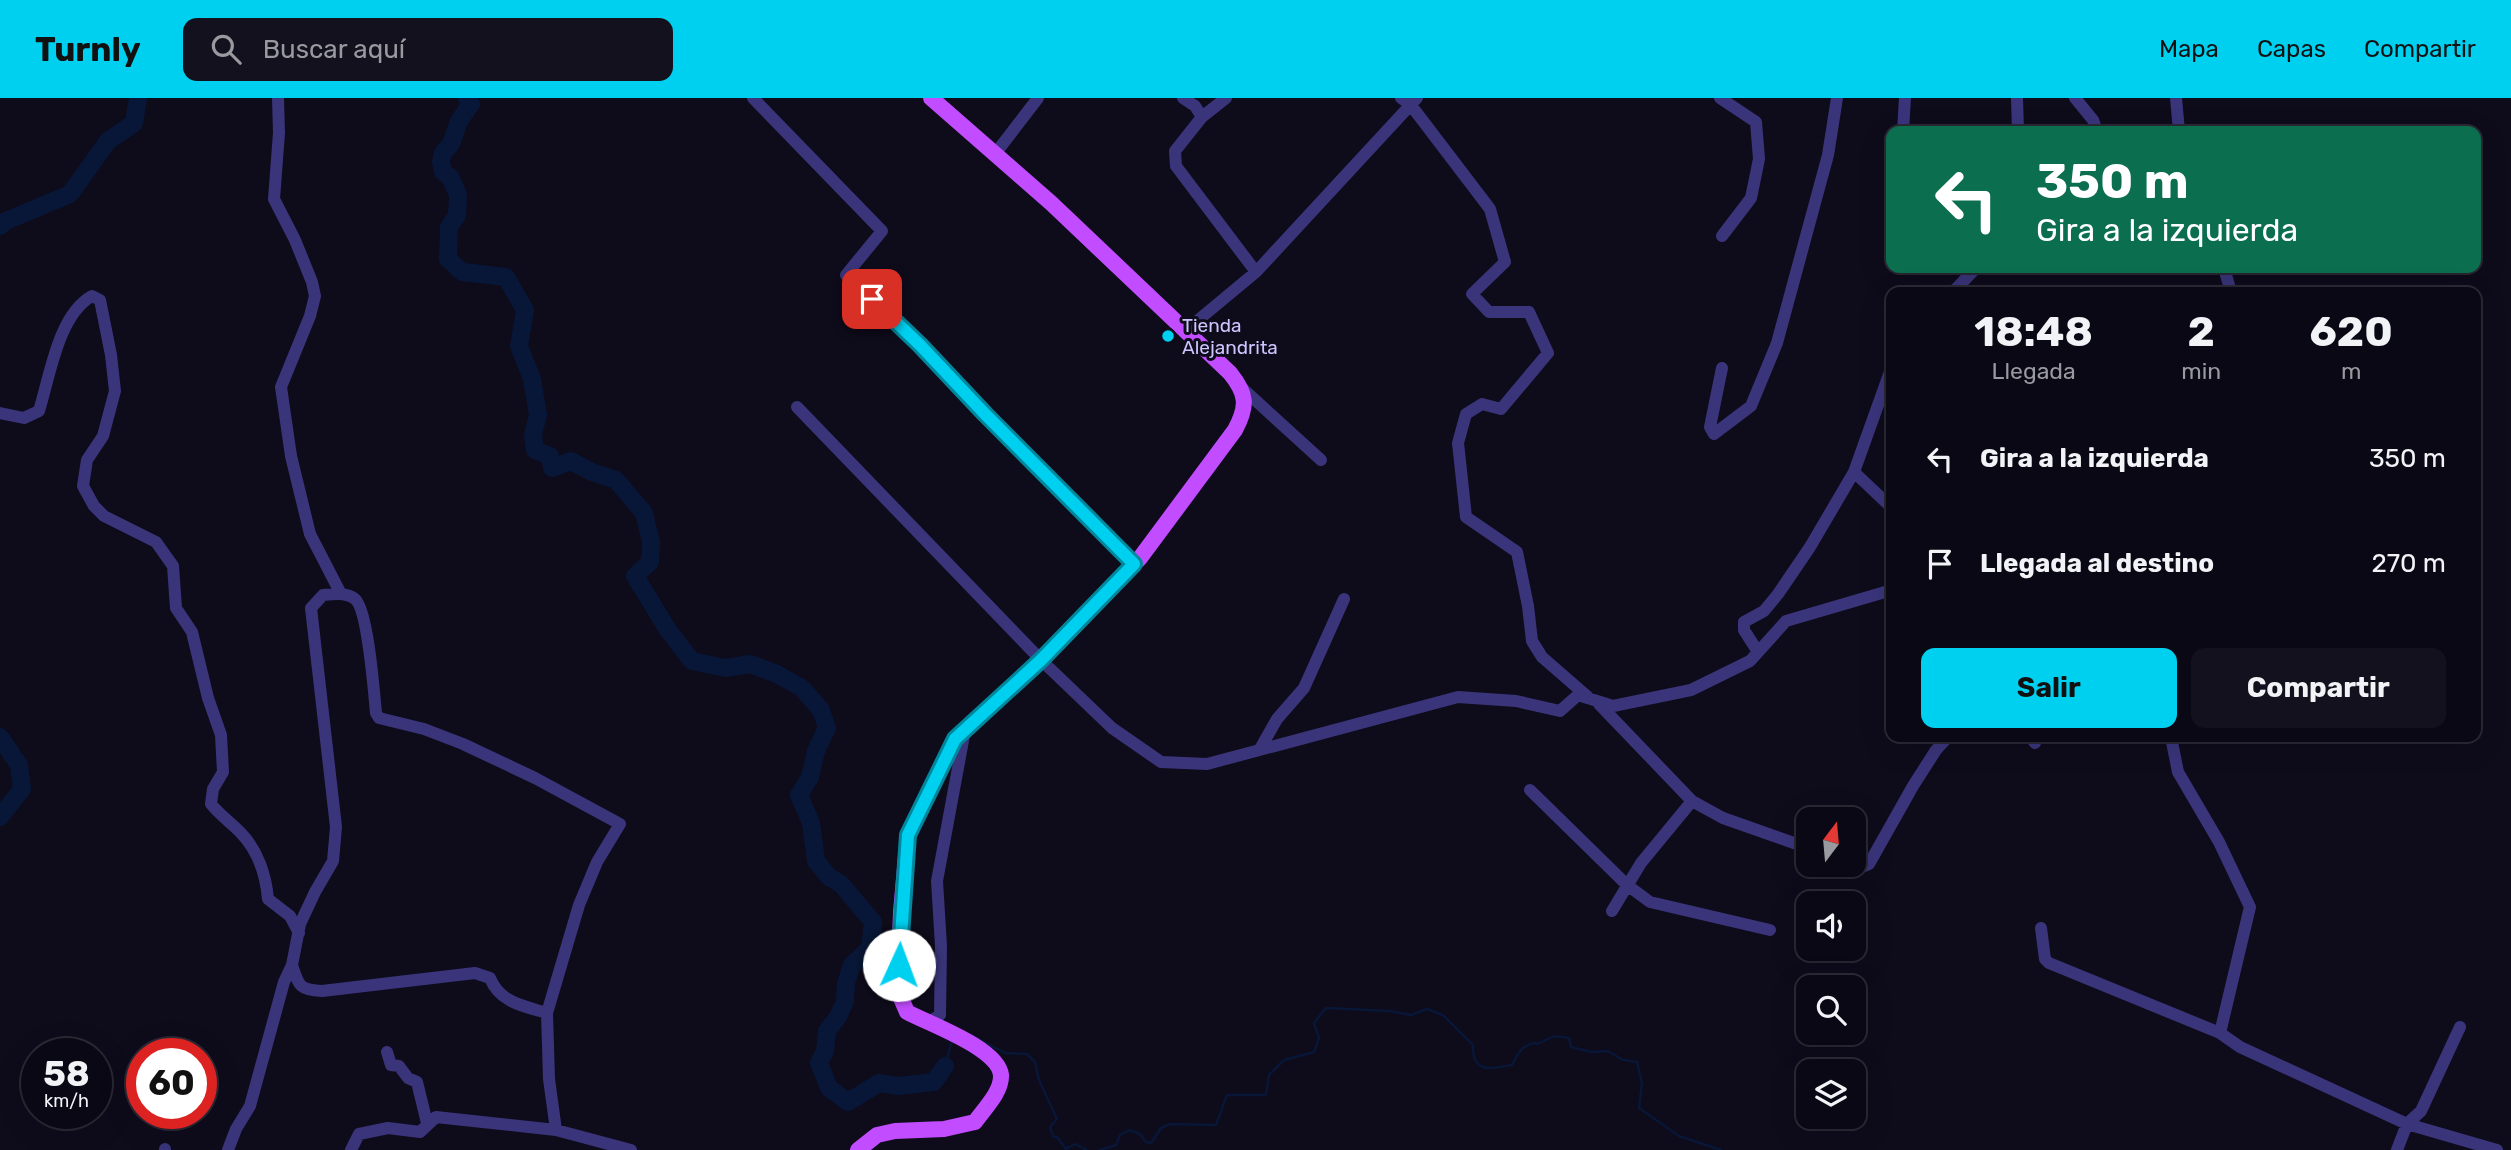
<!DOCTYPE html>
<html lang="es">
<meta charset="utf-8">
<style>
:root{--surface:#0a0814;--page:#13111d;--text:#f1f3f6;--muted:#999aa0;--line:#2a2934;--accent:#00d0f0}
body{margin:0;font-family:Rubik,sans-serif;background:var(--page);color:var(--text);height:100vh;display:flex;flex-direction:column;font-size:26px;white-space:nowrap}
*{box-sizing:border-box;margin:0}
p{font-size:23px;color:var(--muted)}
.icon{flex:none;width:38px;height:38px;fill:none;stroke:currentColor;stroke-width:2;stroke-linecap:round;stroke-linejoin:round}
.map{position:relative;flex:1;overflow:hidden}
.drawer{position:absolute;left:1886px;top:189px;width:595px;height:455px;display:flex;flex-direction:column;background:var(--surface);border-radius:14px;box-shadow:0 7px 28px #0002,0 0 0 2px var(--line)}
.drawer>*{flex:none}
.banner{position:absolute;left:1886px;top:28px;width:595px;height:147px;border-radius:14px;box-shadow:0 7px 28px #0002,0 0 0 2px var(--line);background:#0b6e4f;color:#fff;overflow:hidden}
.needle{width:46px;rotate:16deg}
.tools{position:absolute;left:1796px;top:709px;display:grid;gap:14px}
.tools a{display:grid;place-items:center;width:70px;height:70px;border-radius:14px;background:var(--surface);box-shadow:0 7px 28px #0002,0 0 0 2px var(--line);font-size:35px}
.speed{position:absolute;left:21px;top:940px;display:flex;gap:14px;font-size:35px;font-weight:700;text-align:center}
.speed>*{display:grid;place-content:center;width:91px;height:91px;border-radius:50%;background:var(--surface);box-shadow:0 7px 28px #0002,0 0 0 2px var(--line);line-height:1}
.speed small{font-size:18px;font-weight:400}
.speed .limit{border:10px solid #d22;background:#fff;color:#111}
.pin{position:absolute;display:grid;place-items:center;width:60px;height:60px;color:#fff;margin:-30px;border-radius:14px;box-shadow:0 4px 10px #0006}
.me{position:absolute;width:77px;margin:-38px;rotate:2deg;stroke-linejoin:round;filter:drop-shadow(0 0 5px #0008)}
.turn{display:flex;align-items:center;gap:24px;height:147px;padding:0 35px;font-size:32px}
.turn .icon{width:91px;height:91px;stroke-width:2.5}
.turn b{display:block;font-size:49px;line-height:60px}
.eta{display:flex;justify-content:space-evenly;align-items:center;height:119px;text-align:center}
.eta b{font-size:42px;font-weight:700;line-height:49px}
.cta{display:flex;gap:14px;margin-top:auto;padding:14px 35px}
.cta a{flex:1;height:80px;border-radius:14px;background:var(--accent);color:#111;font-size:28px;font-weight:700;line-height:80px;text-align:center}
.cta a+a{background:var(--page);color:var(--text)}
ul{padding:0;list-style:none}
li{display:flex;align-items:center;gap:21px;height:105px;padding:0 35px}
li div{flex:1}
li b{display:block;font-size:26px}
li em{font-style:normal}
header{display:flex;align-items:center;gap:42px;box-sizing:border-box;height:98px;padding:0 35px;background:var(--accent);color:#111}
header strong{font-size:33px}
nav{display:flex;gap:38px;margin-inline-start:auto;font-size:24px}
.search{width:490px;height:63px;background:var(--page);display:flex;align-items:center;gap:18px;box-sizing:border-box;padding:0 24px;border-radius:14px;color:var(--muted);font-size:26px}
.map>svg:first-child{display:block}
</style>
<header>
<strong>Turnly</strong>
<div class="search"><svg class="icon" aria-label="search" viewBox="0 0 24 24"><circle cx="10" cy="10" r="6"/><path d="M15 15l6 6"/></svg>Buscar aquí</div>
<nav><a>Mapa</a><a>Capas</a><a>Compartir</a></nav>
</header>
<div class="map">
<svg width="2511" height="1052" viewBox="0 0 2511 1052">
<rect width="100%" height="100%" fill="#0e0b1b"/>
<g fill="none" stroke-linecap="round" stroke-linejoin="round">
<path stroke="#081737" stroke-width="2.5" d="M971,937L1005,955L1027,956L1035,964L1039,982L1057,1021L1050,1029L1053,1038L1058,1040L1066,1051L1075,1046L1087,1052
M945,968L952,942
M1100,1052L1116,1047L1120,1037L1129,1032L1140,1036L1146,1044L1151,1045L1161,1030L1170,1026L1216,1027L1227,997H1266L1269,977L1284,962L1314,954L1319,940L1314,925L1326,910L1390,913L1411,917L1427,911L1443,917L1473,947C1472,976 1492,971 1512,967C1517,958 1520,949 1531,946C1540,942 1532,949 1542,944C1552,938 1556,937 1569,940L1571,949L1591,954L1608,953L1623,962L1637,964L1642,985L1639,1010L1679,1038L1721,1052"/>
<path stroke="#081737" stroke-width="18" d="M467,0L471,6L459,23L451,46L443,55L441,64L443,74L451,80L458,97L457,117L449,129L448,161L462,174L506,179L525,212L519,248L532,281L538,317L533,337L535,352L550,358L552,370L571,363L592,374L616,382L644,415L651,444L650,464L635,478L668,532L692,563L725,570L750,566L777,576L802,590L821,612L827,630L816,653L810,679L799,697L811,725L816,763L829,779L841,786L873,824L870,850L852,867L846,885L845,903L838,919L827,933L825,953L819,965L829,990L848,1004L879,985L899,988L934,984L945,968
M0,128L6,123L70,96L108,43L134,25L138,0
M0,639L19,667L22,691L0,719"/>
<path stroke="#3a357b" stroke-width="12" d="M278,0L279,35L274,101L295,142L312,184L315,198L310,218L281,289L291,358L310,436L341,496
M753,0L882,133L846,177C945,270 1038,369 1134,465
M1183,0L1195,8L1202,19L1175,53L1176,68L1256,174
M1401,0L1410,6L1490,111L1505,164L1472,196L1489,214H1529L1548,255L1501,311L1482,306L1466,316L1458,345L1466,419L1517,454L1528,508L1532,543L1542,559L1588,599
M1720,0L1756,24L1759,61L1751,100L1722,138
M2017,0L2018,33
M2075,0L2093,22L2097,33
M2176,0L2179,33
M1202,19L1226,0
M1903,33L1905,0
M995,56L1038,0
M2224,170L2231,194
M1953,194L1976,170
M1185,233L1256,174L1417,0
M1722,270L1710,329L1714,336L1751,308L1777,245L1828,57L1837,0
M1242,290L1321,362
M797,309L1041,562L1112,630L1161,664L1207,666L1458,599L1516,603L1560,613L1578,597L1613,608L1691,592L1750,563L1786,523L1892,492
M0,315L24,320L39,313C50,278 58,217 92,198L100,202L111,257L115,293L103,338L87,362L83,388L94,408L104,418L156,444L173,468L176,510L192,534L208,600L221,637L223,674L213,691L211,706C220,717 230,724 240,734C258,752 266,778 268,801L290,818L299,835
M1854,374L1892,410
M1758,554L1744,532V524L1764,513L1778,496L1810,449L1854,374L1892,268
M1599,606L1692,703L1641,765L1612,813
M2030,639L2035,645
M2171,639L2178,674L2219,744L2250,809L2220,935L2240,949L2407,1026L2497,1052
M1260,651L1277,621L1304,590L1344,501
M1530,692L1627,787L1650,804L1770,832
M1692,703L1723,720L1808,750
M1835,766L1850,774L1869,766L1913,688L1936,652L1948,639
M2041,830L2045,861L2049,865L2220,935
M292,867C299,888 299,892 322,893L475,875L490,880C500,905 524,908 547,915
M927,925L940,917L941,848L937,783L965,632
M387,954L391,967L399,968L408,980L417,984L427,1025
M165,1051V1052
M228,1052L236,1031L250,1008L284,884L292,867L300,826L315,794L333,763L336,729L311,510L323,497C333,496 346,494 355,501C368,512 374,595 376,615L379,620L424,631L463,646L535,680L620,726L597,764L579,807L547,915L549,981L556,1032
M351,1052L359,1036L388,1030L420,1034L436,1019L556,1032L631,1052
M2397,1052L2407,1026L2421,1013L2460,929"/>
<path stroke="#c24cff" stroke-width="16" d="M858,1052L877,1037L895,1033L944,1031L975,1024C984,1011 1002,994 1001,977C998,950 929,926 907,914L898,893L901,814L908,737L955,641L1041,562L1140,460L1235,332C1248,308 1247,296 1230,275L1051,105L931,0"/>
</g>
<g fill="none" stroke-linecap="round" stroke-linejoin="round">
<g stroke="#00879c" stroke-width="18">
<path id="route" d="M872,201L920,247L985,316L1134,466L1041,562L955,641L908,737L899,867"/>
</g>
<use href="#route" stroke="#00d0f0" stroke-width="12"/>
</g>
<circle fill="#00d0f0" stroke="#0e0b1b" stroke-width="2.5" cx="1168" cy="238" r="7"/>
<g text-anchor="middle" dominant-baseline="central" stroke-width="6" stroke-linejoin="round" paint-order="stroke">
<g font-size="19" fill="#cec5ff" stroke="#0e0b1b" text-anchor="start">
<text x="1182" y="227">Tienda<tspan x="1182" dy="22">Alejandrita</tspan></text>
</g>
</g>
</svg>
<div class="tools">
<a><svg class="needle" viewBox="-14 -14 28 28"><path d="M0-13l5 13h-10z" fill="#e53935"/><path d="M0 13l5-13h-10z" fill="#999aa0"/></svg></a>
<a><svg class="icon" aria-label="sound" viewBox="0 0 24 24"><path d="M4 9h4l5-4v14l-5-4H4zM17 9q2 3 0 6"/></svg></a>
<a><svg class="icon" aria-label="search" viewBox="0 0 24 24"><circle cx="10" cy="10" r="6"/><path d="M15 15l6 6"/></svg></a>
<a><svg class="icon" aria-label="layers" viewBox="0 0 24 24"><path d="M12 4l9 5-9 5-9-5zM3 14l9 5 9-5"/></svg></a>
</div>
<div class="speed"><div>58<small>km/h</small></div><div class="limit">60</div></div>
<div class="pin" style="left:872px;top:201px;background:#d93025"><svg class="icon" aria-label="arrive" viewBox="0 0 24 24"><path d="M6 21V4h12l-3 4 3 4H6"/></svg></div>
<svg class="me" style="left:899px;top:867px" viewBox="-20 -20 40 40"><circle r="19" fill="#fff"/><path d="M0-13L10 11 0 6-10 11z" fill="#00d0f0"/></svg>
<div class="banner">
<div class="turn"><svg class="icon" aria-label="left" viewBox="0 0 24 24"><path d="M17 20v-9H6M10 6l-5 5 5 5"/></svg><div><b>350 m</b>Gira a la izquierda</div></div>
</div>
<section class="drawer">
<div class="eta">
<div><b>18:48</b><p>Llegada</p></div>
<div><b>2</b><p>min</p></div>
<div><b>620</b><p>m</p></div>
</div>
<ul>
<li><svg class="icon" aria-label="left" viewBox="0 0 24 24"><path d="M17 20v-9H6M10 6l-5 5 5 5"/></svg><div><b>Gira a la izquierda</b></div><em>350 m</em></li>
<li><svg class="icon" aria-label="arrive" viewBox="0 0 24 24"><path d="M6 21V4h12l-3 4 3 4H6"/></svg><div><b>Llegada al destino</b></div><em>270 m</em></li>
</ul>
<div class="cta"><a>Salir</a><a>Compartir</a></div>
</section>
</div>
